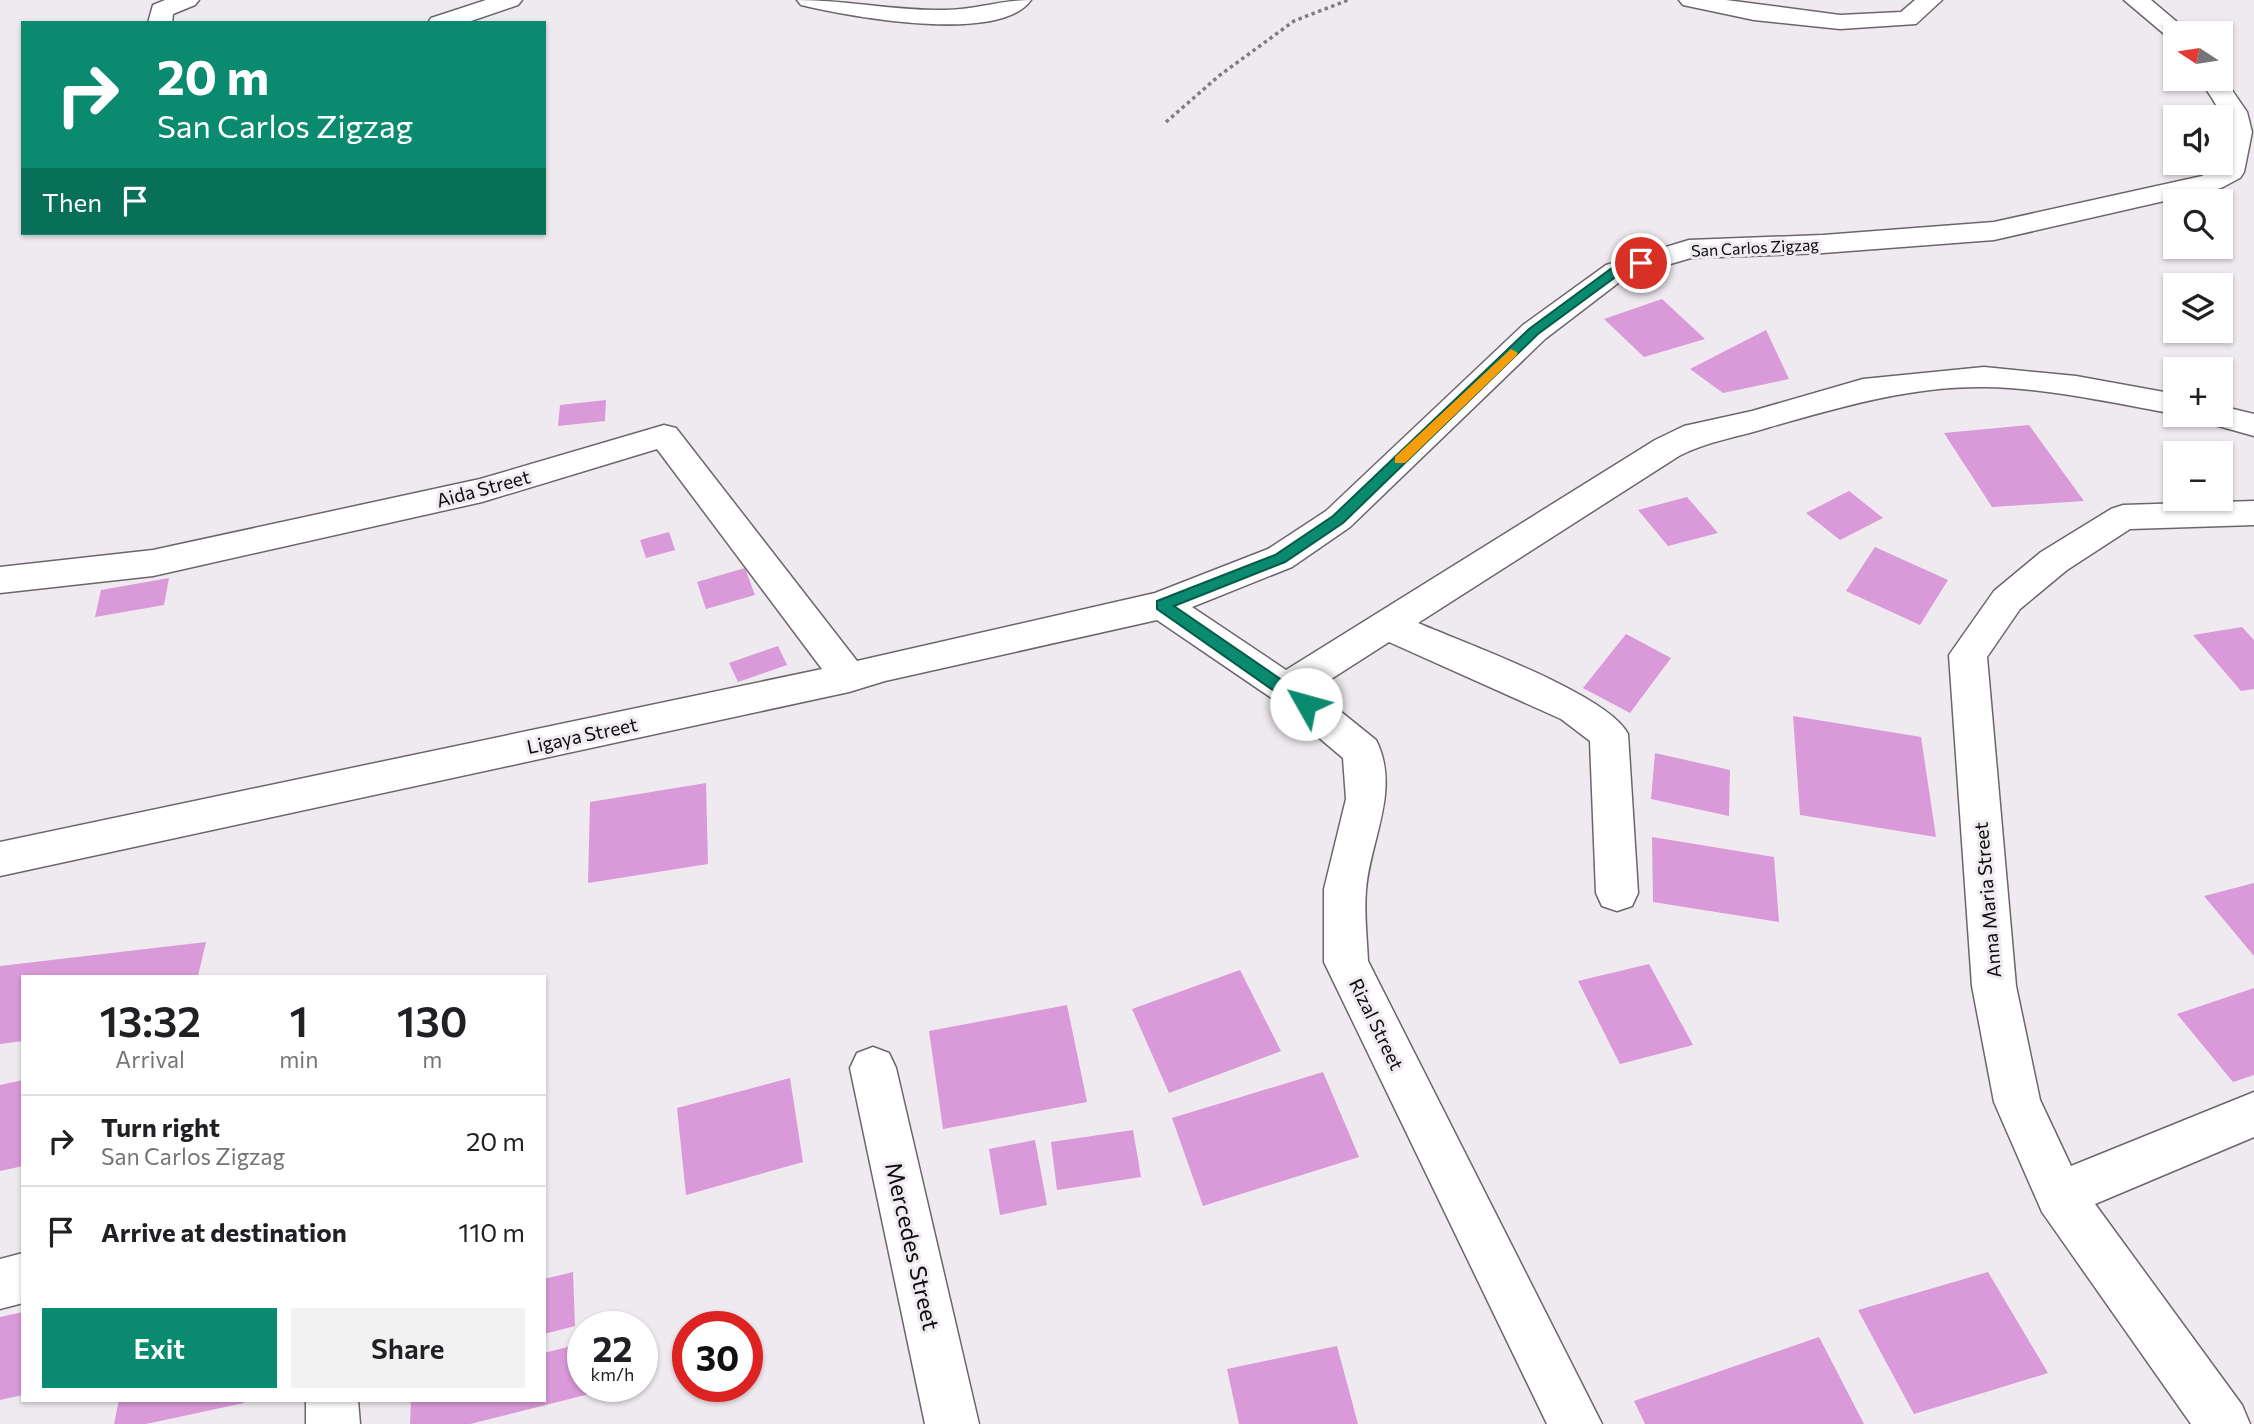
<!DOCTYPE html>
<meta charset="utf-8">
<style>
:root{--surface:#fff;--page:#f2f2f2;--text:#202124;--muted:#757577;--line:#e0e0e0;--accent:#0a8b70}
body{margin:0;font-family:Commissioner,sans-serif;background:var(--page);color:var(--text);height:100vh;display:flex;flex-direction:column;font-size:26px;white-space:nowrap}
*{box-sizing:border-box;margin:0}
p{font-size:23px;color:var(--muted)}
.icon{flex:none;width:38px;height:38px;fill:none;stroke:currentColor;stroke-width:2;stroke-linecap:round;stroke-linejoin:round}
.map{position:relative;flex:1;overflow:hidden}
.sheet{position:absolute;left:21px;top:975px;width:525px;height:427px;display:flex;flex-direction:column;background:var(--surface);border-radius:0px;box-shadow:0 2px 5px #0004}
.sheet>*{flex:none}
.hud{position:absolute;left:21px;top:21px;width:525px;height:214px;border-radius:0px;box-shadow:0 2px 5px #0004;background:#0a8b70;color:#fff;overflow:hidden}
.needle{width:46px;rotate:282deg}
.buttons{position:absolute;left:2163px;top:21px;display:grid;gap:14px}
.buttons a{display:grid;place-items:center;width:70px;height:70px;border-radius:0px;background:var(--surface);box-shadow:0 2px 5px #0004;font-size:35px}
.speed{position:absolute;left:567px;top:1311px;display:flex;gap:14px;font-size:35px;font-weight:700;text-align:center}
.speed>*{display:grid;place-content:center;width:91px;height:91px;border-radius:50%;background:var(--surface);box-shadow:0 2px 5px #0004;line-height:1}
.speed small{font-size:18px;font-weight:400}
.speed .limit{border:10px solid #d22;background:#fff;color:#111}
.pin{position:absolute;display:grid;place-items:center;width:60px;height:60px;color:#fff;margin:-30px;border:4px solid #fff;border-radius:50%;box-shadow:0 2px 7px #0007}
.me{position:absolute;width:77px;margin:-38px;rotate:308deg;stroke-linejoin:round;filter:drop-shadow(0 0 5px #0008)}
.turn{display:flex;align-items:center;gap:24px;height:147px;padding:0 21px;font-size:32px}
.turn .icon{width:91px;height:91px;stroke-width:2.5}
.turn b{display:block;font-size:49px;line-height:60px}
.then{display:flex;align-items:center;height:66px;padding:0 21px;background:#0003;gap:14px;font-size:26px}
.eta{display:flex;justify-content:space-evenly;align-items:center;height:119px;text-align:center}
.eta b{font-size:42px;font-weight:600;line-height:49px}
.action{display:flex;gap:14px;margin-top:auto;padding:14px 21px}
.action a{flex:1;height:80px;border-radius:0px;background:var(--accent);color:#fff;font-size:28px;font-weight:600;line-height:80px;text-align:center}
.action a+a{background:var(--page);color:var(--text)}
ul{padding:0;list-style:none}
li{display:flex;align-items:center;gap:21px;height:91px;padding:0 21px;border-top:2px solid var(--line)}
li div{flex:1}
li b{display:block;font-size:26px}
li em{font-style:normal}
.map>svg:first-child{display:block}
</style>
<div class="map">
<svg width="2254" height="1424" viewBox="0 0 2254 1424">
<rect width="100%" height="100%" fill="#efeaef"/>
<path fill="#da99d9" d="M1662,299L1705,339L1644,357L1604,319Z
M1766,330L1789,379L1723,393L1690,369Z
M606,400L605,421L558,426L560,405Z
M2029,425L2084,501L1992,507L1944,433Z
M1849,491L1883,518L1840,540L1806,513Z
M1687,497L1718,533L1668,546L1638,510Z
M669,532L675,550L646,558L640,540Z
M1875,547L1948,580L1920,625L1846,591Z
M745,568L755,595L706,609L697,582Z
M169,578L164,605L95,617L101,590Z
M2242,627L2254,640V689L2241,691L2193,635Z
M1626,634L1671,658L1630,713L1583,688Z
M778,646L787,665L738,682L729,663Z
M1793,716L1921,737L1936,837L1800,815Z
M1655,753L1730,770L1729,816L1651,799Z
M706,783L708,864L588,883L590,802Z
M1652,837L1774,857L1779,922L1653,902Z
M2254,883V956L2204,896Z
M206,942L198,976H23V1041L0,1044V966Z
M1649,964L1693,1045L1620,1064L1578,981Z
M1240,970L1281,1051L1169,1093L1132,1009Z
M2254,988V1075L2233,1082L2177,1014Z
M1067,1005L1087,1102L943,1129L929,1031Z
M1323,1072L1359,1157L1203,1206L1172,1118Z
M790,1078L803,1162L686,1195L677,1108Z
M23,1080V1166L0,1171V1085Z
M1133,1130L1141,1177L1057,1190L1051,1142Z
M1035,1140L1047,1205L1000,1215L989,1149Z
M573,1272L575,1326L544,1334V1279Z
M1988,1272L2048,1373L1914,1414L1858,1310Z
M23,1312V1395L0,1400V1317Z
M1819,1337L1864,1424H1645L1634,1401Z
M583,1343V1386L617,1387L470,1424H410L411,1400H544V1353Z
M1337,1346L1358,1424H1239L1227,1369Z
M119,1400H244V1403L146,1424H114Z"/>
<g fill="none" stroke-linecap="round" stroke-linejoin="round">
<g stroke="#6b666b" stroke-width="3">
<path id="street" d="M165,0H199L195,5L173,14L172,23H148L153,5Z
M486,0H522L518,5L465,23H428L431,18Z
M797,0C847,0 895,11 945,10C975,10 1001,0 1031,0C1000,45 847,16 801,5Z
M1679,0H1726L1840,15L1901,12L1915,0H1942L1916,24L1840,29L1754,20L1683,5Z
M2124,0H2151L2190,33H2175V40L2169,38Z
M2221,74L2247,112L2252,132L2244,172L2240,178L2221,188L1994,240L1823,253L1691,258L1626,277L1545,339L1350,527L1292,567L1192,607L1286,670L1655,440L1684,426L1752,411L1863,379L1984,367L2076,376L2175,394V414C2113,403 2048,388 1985,387C1911,386 1840,407 1770,427C1739,437 1708,441 1679,456L1418,623C1464,643 1608,694 1628,734L1638,893L1632,906L1617,911L1602,906L1596,893L1590,741L1561,719L1389,642L1314,690L1376,740C1401,789 1370,840 1366,890C1364,913 1367,938 1368,961L1602,1424H1547L1324,962V889L1346,799L1343,758L1273,699L1157,620L885,681L849,692L0,876V842L822,669L657,449L482,502L153,576L0,593V567L153,550L480,479L664,425L676,428L857,661L1155,593L1268,549L1326,511L1523,325L1606,265L1689,240L1823,235L1994,222L2202,176L2221,163C2225,117 2226,118 2199,79H2221Z
M2221,406L2254,414V436L2204,422L2199,415H2221Z
M2254,501V525L2130,529L2067,570L2020,609L1987,657L2016,986L2040,1100L2071,1166L2254,1092V1137L2095,1204L2242,1405L2250,1424H2191L2042,1212L1994,1102L1972,986L1949,655L1994,591L2041,552L2111,509L2123,505Z
M873,1047L889,1053L896,1068L979,1424H925L850,1068L857,1053Z
M23,1253V1303L0,1309V1259Z
M306,1400H358L360,1424H306Z"/>
</g>
<path stroke="#807c80" stroke-width="3.5" stroke-dasharray="3.5 3.5" stroke-linecap="butt" d="M1166,122L1220,75L1294,21L1348,0"/>
<use href="#street" fill="#fff" fill-rule="evenodd"/>
</g>
<path fill="#0a8b70" stroke="#065a49" stroke-width="2" d="M1641,260L1645,261V266L1621,273L1538,334L1343,523L1285,562L1174,606L1311,700V709H1300L1157,609V601L1275,555L1333,516L1529,329L1612,268Z"/>
<path fill="#f59e0b" d="M1511,349L1518,353L1516,356L1405,463H1395V457Z"/>
<g text-anchor="middle" dominant-baseline="central" stroke-width="6" stroke-linejoin="round" paint-order="stroke">
<g font-size="16" fill="#0d0b0d" stroke="#efeaef">
<text transform="translate(1755 247) rotate(-3)">San Carlos Zigzag</text>
</g>
<g font-size="19" fill="#0d0b0d" stroke="#efeaef">
<text transform="translate(483 488) rotate(-15)">Aida Street</text>
<text transform="translate(582 735) rotate(-12)">Ligaya Street</text>
<text transform="translate(1987 900) rotate(-95)">Anna Maria Street</text>
<text transform="translate(1377 1024) rotate(64)">Rizal Street</text>
</g>
<g font-size="23" fill="#0d0b0d" stroke="#efeaef">
<text transform="translate(913 1246) rotate(77)">Mercedes Street</text>
</g>
</g>
</svg>
<div class="buttons">
<a><svg class="needle" viewBox="-14 -14 28 28"><path d="M0-13l5 13h-10z" fill="#e53935"/><path d="M0 13l5-13h-10z" fill="#757577"/></svg></a>
<a><svg class="icon" aria-label="sound" viewBox="0 0 24 24"><path d="M4 9h4l5-4v14l-5-4H4zM17 9q2 3 0 6"/></svg></a>
<a><svg class="icon" aria-label="search" viewBox="0 0 24 24"><circle cx="10" cy="10" r="6"/><path d="M15 15l6 6"/></svg></a>
<a><svg class="icon" aria-label="layers" viewBox="0 0 24 24"><path d="M12 4l9 5-9 5-9-5zM3 14l9 5 9-5"/></svg></a>
<a>+</a>
<a>−</a>
</div>
<div class="speed"><div>22<small>km/h</small></div><div class="limit">30</div></div>
<div class="pin" style="left:1641px;top:263px;background:#d93025"><svg class="icon" aria-label="arrive" viewBox="0 0 24 24"><path d="M6 21V4h12l-3 4 3 4H6"/></svg></div>
<svg class="me" style="left:1306px;top:704px" viewBox="-20 -20 40 40"><circle r="19" fill="#fff"/><path d="M0-13L10 11 0 6-10 11z" fill="#0a8b70"/></svg>
<div class="hud">
<div class="turn"><svg class="icon" aria-label="right" viewBox="0 0 24 24"><path d="M7 20v-9h11M14 6l5 5-5 5"/></svg><div><b>20 m</b>San Carlos Zigzag</div></div>
<div class="then">Then<svg class="icon" aria-label="arrive" viewBox="0 0 24 24"><path d="M6 21V4h12l-3 4 3 4H6"/></svg></div>
</div>
<section class="sheet">
<div class="eta">
<div><b>13:32</b><p>Arrival</p></div>
<div><b>1</b><p>min</p></div>
<div><b>130</b><p>m</p></div>
</div>
<ul>
<li><svg class="icon" aria-label="right" viewBox="0 0 24 24"><path d="M7 20v-9h11M14 6l5 5-5 5"/></svg><div><b>Turn right</b><p>San Carlos Zigzag</p></div><em>20 m</em></li>
<li><svg class="icon" aria-label="arrive" viewBox="0 0 24 24"><path d="M6 21V4h12l-3 4 3 4H6"/></svg><div><b>Arrive at destination</b></div><em>110 m</em></li>
</ul>
<div class="action"><a>Exit</a><a>Share</a></div>
</section>
</div>
